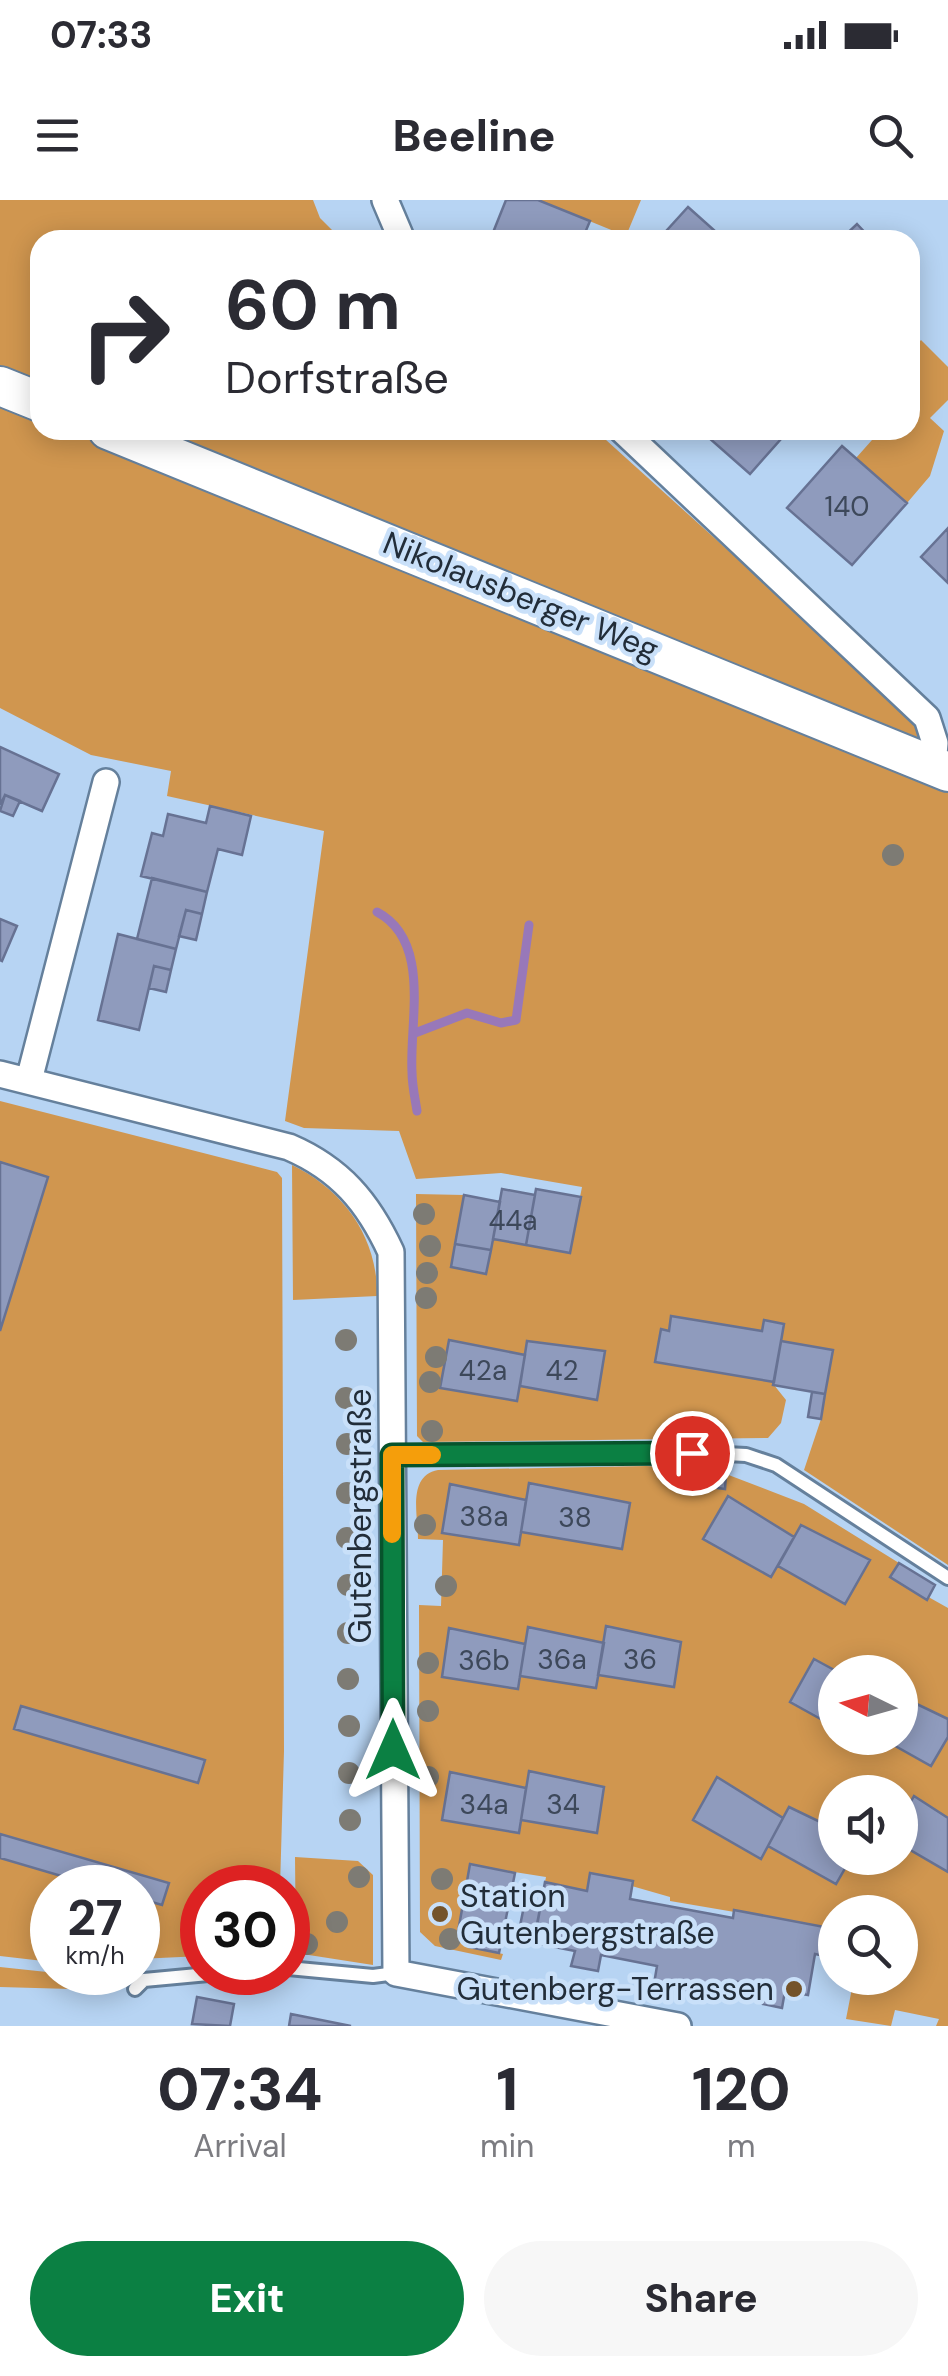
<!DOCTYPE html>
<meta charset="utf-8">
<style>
:root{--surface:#fff;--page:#f7f7f7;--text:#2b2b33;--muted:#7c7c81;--accent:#0b8043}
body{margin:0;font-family:"DM Sans",sans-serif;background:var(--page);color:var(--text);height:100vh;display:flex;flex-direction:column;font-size:38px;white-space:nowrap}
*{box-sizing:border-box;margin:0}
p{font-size:32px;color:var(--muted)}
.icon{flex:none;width:55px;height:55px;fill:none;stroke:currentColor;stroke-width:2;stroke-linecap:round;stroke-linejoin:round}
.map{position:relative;height:1826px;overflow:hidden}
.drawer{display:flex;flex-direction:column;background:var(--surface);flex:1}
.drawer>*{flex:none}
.top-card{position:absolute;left:30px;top:30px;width:890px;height:210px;border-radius:30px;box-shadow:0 5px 25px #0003;background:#fff;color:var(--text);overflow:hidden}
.needle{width:65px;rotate:275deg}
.buttons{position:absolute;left:818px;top:1455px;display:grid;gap:20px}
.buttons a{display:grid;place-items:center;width:100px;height:100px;border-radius:50%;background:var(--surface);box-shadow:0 5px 25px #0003;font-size:50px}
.speed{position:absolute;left:30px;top:1665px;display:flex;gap:20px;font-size:50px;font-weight:700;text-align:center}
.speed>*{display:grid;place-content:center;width:130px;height:130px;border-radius:50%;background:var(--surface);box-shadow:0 5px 25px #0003;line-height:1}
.speed small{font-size:25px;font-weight:400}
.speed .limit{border:15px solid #d22;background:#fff;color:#111}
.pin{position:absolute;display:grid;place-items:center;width:85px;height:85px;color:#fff;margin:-42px;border:5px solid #fff;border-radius:50%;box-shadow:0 2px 10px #0007}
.me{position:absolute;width:110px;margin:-55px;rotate:0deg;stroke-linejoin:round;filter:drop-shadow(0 0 8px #0008)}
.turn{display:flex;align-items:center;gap:35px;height:210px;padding:0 30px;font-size:45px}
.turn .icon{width:130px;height:130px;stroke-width:2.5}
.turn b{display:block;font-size:70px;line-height:85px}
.eta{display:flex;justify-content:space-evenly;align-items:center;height:170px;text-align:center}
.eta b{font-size:60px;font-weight:800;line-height:70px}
.primary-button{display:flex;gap:20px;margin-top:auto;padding:20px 30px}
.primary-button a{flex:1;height:115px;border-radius:60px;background:var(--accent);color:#fff;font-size:40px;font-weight:800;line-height:115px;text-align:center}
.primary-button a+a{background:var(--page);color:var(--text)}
.status{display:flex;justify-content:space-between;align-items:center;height:70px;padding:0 50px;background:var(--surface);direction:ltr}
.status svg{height:28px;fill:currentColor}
header{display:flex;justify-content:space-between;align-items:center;height:130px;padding:0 30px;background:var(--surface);font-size:45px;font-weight:800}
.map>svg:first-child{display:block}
</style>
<div class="status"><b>07:33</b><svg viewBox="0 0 49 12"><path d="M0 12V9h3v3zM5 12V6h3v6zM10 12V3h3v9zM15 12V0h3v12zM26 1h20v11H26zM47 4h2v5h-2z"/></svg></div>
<header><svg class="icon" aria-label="menu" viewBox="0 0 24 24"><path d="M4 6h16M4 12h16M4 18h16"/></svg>Beeline<svg class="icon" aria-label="search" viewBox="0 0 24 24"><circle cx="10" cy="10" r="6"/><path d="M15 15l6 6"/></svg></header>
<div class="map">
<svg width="948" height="1826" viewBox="0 0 948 1826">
<rect width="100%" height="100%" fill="#b7d4f3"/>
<path fill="#d0964f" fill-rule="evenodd" d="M0,0H313L320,18L342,40H40V230H595L908,513L948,556V1365L804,1270L821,1219L832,1151L781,1142L774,1185L786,1200L781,1223L768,1238L423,1242L417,1236L416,994L464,995L491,1050L502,989L535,995L536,989L580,997L582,987L501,973L416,979L399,931L304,928L285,921L324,631L167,596L171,571L91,555L0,508Z
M538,0H641L626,36Z
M921,140L948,167V200L930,218L944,231L930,276L907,303L856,258L872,240L861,230H910V152Z
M0,901L277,972L282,978L284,1551L280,1687L202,1688V1756L138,1759V1688H52V1762L0,1756Z
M292,965C344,990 378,1038 377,1096L293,1100Z
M646,1266L684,1268L682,1283L724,1289L726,1274L804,1304L899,1363L891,1376L948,1408V1826H936L939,1819L895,1810L891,1826L846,1819L854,1778H900V1712H835V1729L670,1701V1697L590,1674L587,1691L545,1682L546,1677L471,1665L458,1732L472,1734L470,1747L503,1754L501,1760L435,1746L420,1732L419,1405L441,1406L443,1340L418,1339C418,1315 407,1276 438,1270ZM835,1472H900V1538H835ZM835,1592H900V1658H835Z
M295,1657L358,1661L373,1675V1765L296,1753Z
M0,1767L75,1775L71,1789L0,1787Z"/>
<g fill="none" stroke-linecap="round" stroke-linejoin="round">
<path stroke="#9878b9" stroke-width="9" d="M377,712C432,741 409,823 412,872C412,885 415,898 417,911
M415,833L467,813L501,823L516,820L529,725"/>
</g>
<path fill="#8f9bbd" stroke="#677293" stroke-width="2.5" d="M506,0H538L590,21L582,40H490Z
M688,7L725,40H658Z
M857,24L872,40H840Z
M700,230H789L750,274Z
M842,246L907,303L852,365L787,308Z
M948,328V383L921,357Z
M0,547L59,574L42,611L5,595L0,605Z
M5,595L20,601L13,616L0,611Z
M210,606L251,616L242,655L218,649L207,692L141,676L152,633L163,636L168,614L206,623Z
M152,678L207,692L202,714L186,710L176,749L137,739Z
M186,710L202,714L196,740L179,736Z
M0,719L17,726L2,761L0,760Z
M118,734L176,749L171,770L154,766L139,830L98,820Z
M154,766L171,770L166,792L149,788Z
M0,962L48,977L0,1131Z
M502,989L535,995L526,1045L493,1039Z
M536,989L581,997L570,1053L526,1045Z
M464,995L500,1002L491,1050L455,1044Z
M455,1044L491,1050L486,1074L451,1067Z
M671,1116L762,1131L764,1120L784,1124L774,1182L655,1162L661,1129L669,1131Z
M449,1140L525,1155L517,1201L440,1188Z
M527,1141L605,1151L597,1200L520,1186Z
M781,1141L833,1150L825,1194L773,1185Z
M812,1192L825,1194L821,1219L808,1217Z
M684,1268L726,1274L725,1289L682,1283Z
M529,1283L630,1303L622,1349L521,1332Z
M450,1284L526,1300L519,1345L442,1333Z
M728,1296L794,1337L771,1377L703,1339Z
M801,1325L870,1360L845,1404L778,1366Z
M899,1363L935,1385L927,1400L890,1377Z
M606,1426L681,1442L674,1487L598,1475Z
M528,1427L604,1443L596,1488L520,1476Z
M449,1428L525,1444L518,1489L442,1477Z
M814,1459L836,1471L835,1527L790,1502Z
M900,1496L948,1519V1537L931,1566L881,1538H900Z
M21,1506L205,1560L198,1583L14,1529Z
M529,1571L604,1587L597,1633L521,1620Z
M450,1572L526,1588L519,1633L442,1620Z
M717,1577L783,1618L761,1659L693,1620Z
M914,1596L948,1618V1672L900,1644V1621Z
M789,1607L835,1629V1658H851L836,1684L768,1646Z
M0,1634L169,1683L162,1705L138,1698V1688H102L0,1658Z
M470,1664L515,1673L499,1753L469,1747L472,1734L458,1732Z
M590,1673L633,1681L630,1699L733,1718L734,1710L835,1729V1758L815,1754L808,1795L785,1791L782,1808L763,1804L767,1787L727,1780L724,1797L654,1784L657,1766L601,1755L598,1771L571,1766L575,1751L534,1743L540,1709L545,1682L587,1691Z
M524,1706L540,1709L534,1739L518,1736Z
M197,1797L234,1804L230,1826L192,1824Z
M291,1814L351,1826H289Z"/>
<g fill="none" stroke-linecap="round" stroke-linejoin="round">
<g stroke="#65809c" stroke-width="18">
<path id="lane" d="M392,1255L665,1251L746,1255L776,1265L948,1378
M288,1768L373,1776L396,1773
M135,1789L144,1780L230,1772"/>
</g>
<g stroke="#65809c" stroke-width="30">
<path id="street" d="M385,0L402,40
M622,230L927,518L935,543L933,565
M0,874L289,947C340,969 368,1002 391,1052L396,1773L678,1826
M29,880L106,582"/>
</g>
<g stroke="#65809c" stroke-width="42">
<path id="secondary" d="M0,186L40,202
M108,230L948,572"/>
</g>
<use href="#lane" stroke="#fff" stroke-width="12"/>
<use href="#street" stroke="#fff" stroke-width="25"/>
<use href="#secondary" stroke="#fff" stroke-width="38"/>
</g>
<g fill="#7d7b74">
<circle cx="893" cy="655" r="11"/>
<circle cx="424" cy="1014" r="11"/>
<circle cx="430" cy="1046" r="11"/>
<circle cx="427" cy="1073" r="11"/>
<circle cx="426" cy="1098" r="11"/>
<circle cx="346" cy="1140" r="11"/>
<circle cx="436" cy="1157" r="11"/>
<circle cx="430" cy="1182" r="11"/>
<circle cx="346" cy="1198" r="11"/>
<circle cx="432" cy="1231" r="11"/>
<circle cx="347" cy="1244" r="11"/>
<circle cx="347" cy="1293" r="11"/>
<circle cx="425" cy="1325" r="11"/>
<circle cx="347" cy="1338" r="11"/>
<circle cx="348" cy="1385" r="11"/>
<circle cx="446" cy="1386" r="11"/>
<circle cx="348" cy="1433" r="11"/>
<circle cx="428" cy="1463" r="11"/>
<circle cx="348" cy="1479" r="11"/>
<circle cx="428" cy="1511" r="11"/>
<circle cx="349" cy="1526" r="11"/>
<circle cx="349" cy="1573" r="11"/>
<circle cx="428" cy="1577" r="11"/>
<circle cx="350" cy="1620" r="11"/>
<circle cx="359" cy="1677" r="11"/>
<circle cx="442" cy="1679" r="11"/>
<circle cx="337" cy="1722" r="11"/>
<circle cx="450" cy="1739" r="11"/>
<circle cx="307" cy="1744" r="11"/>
</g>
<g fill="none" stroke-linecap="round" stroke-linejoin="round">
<g stroke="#07532c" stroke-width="25">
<path id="route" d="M393,1550L392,1255L692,1253"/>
</g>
<use href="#route" stroke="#0b8043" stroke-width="18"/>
<path stroke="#f59e0b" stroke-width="18" d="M392,1334V1255H432"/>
</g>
<g fill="#74532a" stroke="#c9e0f9" stroke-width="4">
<circle cx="440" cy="1714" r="10"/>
<circle cx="794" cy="1789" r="10"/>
</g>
<g text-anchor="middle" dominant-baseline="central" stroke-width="9" stroke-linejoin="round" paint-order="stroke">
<g font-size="28" fill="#3d485a">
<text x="847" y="306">140</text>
<text x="513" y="1020">44a</text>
<text x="483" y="1170">42a</text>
<text x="562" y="1170">42</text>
<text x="484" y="1316">38a</text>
<text x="575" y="1317">38</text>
<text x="562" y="1459">36a</text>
<text x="640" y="1459">36</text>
<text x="484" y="1460">36b</text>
<text x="484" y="1604">34a</text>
<text x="563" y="1604">34</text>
</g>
<g font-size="32" fill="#222d39" stroke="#c9e0f9">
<text transform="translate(521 396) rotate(22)">Nikolausberger Weg</text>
<text transform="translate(360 1316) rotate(-90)">Gutenbergstraße</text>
</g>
<g font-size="32" fill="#222d39" stroke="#c9e0f9" text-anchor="start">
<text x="460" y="1696">Station<tspan x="460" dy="37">Gutenbergstraße</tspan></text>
<text x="774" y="1789" text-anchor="end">Gutenberg-Terrassen</text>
</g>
</g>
</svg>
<div class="buttons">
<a><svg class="needle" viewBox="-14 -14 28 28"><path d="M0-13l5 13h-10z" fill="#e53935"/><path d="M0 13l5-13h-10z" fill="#7c7c81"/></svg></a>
<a><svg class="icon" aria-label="sound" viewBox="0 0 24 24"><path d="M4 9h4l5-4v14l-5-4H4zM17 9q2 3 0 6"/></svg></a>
<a><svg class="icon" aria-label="search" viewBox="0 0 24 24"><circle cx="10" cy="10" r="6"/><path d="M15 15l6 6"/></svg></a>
</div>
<div class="speed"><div>27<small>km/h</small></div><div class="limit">30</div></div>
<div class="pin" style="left:692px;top:1253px;background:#d93025"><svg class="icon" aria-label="arrive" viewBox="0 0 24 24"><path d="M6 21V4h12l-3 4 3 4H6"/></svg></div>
<svg class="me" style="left:393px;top:1550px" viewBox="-20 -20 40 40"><path d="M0-17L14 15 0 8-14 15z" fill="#0b8043" stroke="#fff" stroke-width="4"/></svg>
<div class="top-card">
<div class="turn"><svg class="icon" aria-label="right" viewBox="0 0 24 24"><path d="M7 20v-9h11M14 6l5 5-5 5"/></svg><div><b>60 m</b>Dorfstraße</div></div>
</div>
</div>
<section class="drawer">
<div class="eta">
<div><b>07:34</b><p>Arrival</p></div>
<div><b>1</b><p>min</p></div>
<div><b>120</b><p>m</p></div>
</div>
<div class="primary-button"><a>Exit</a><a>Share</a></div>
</section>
